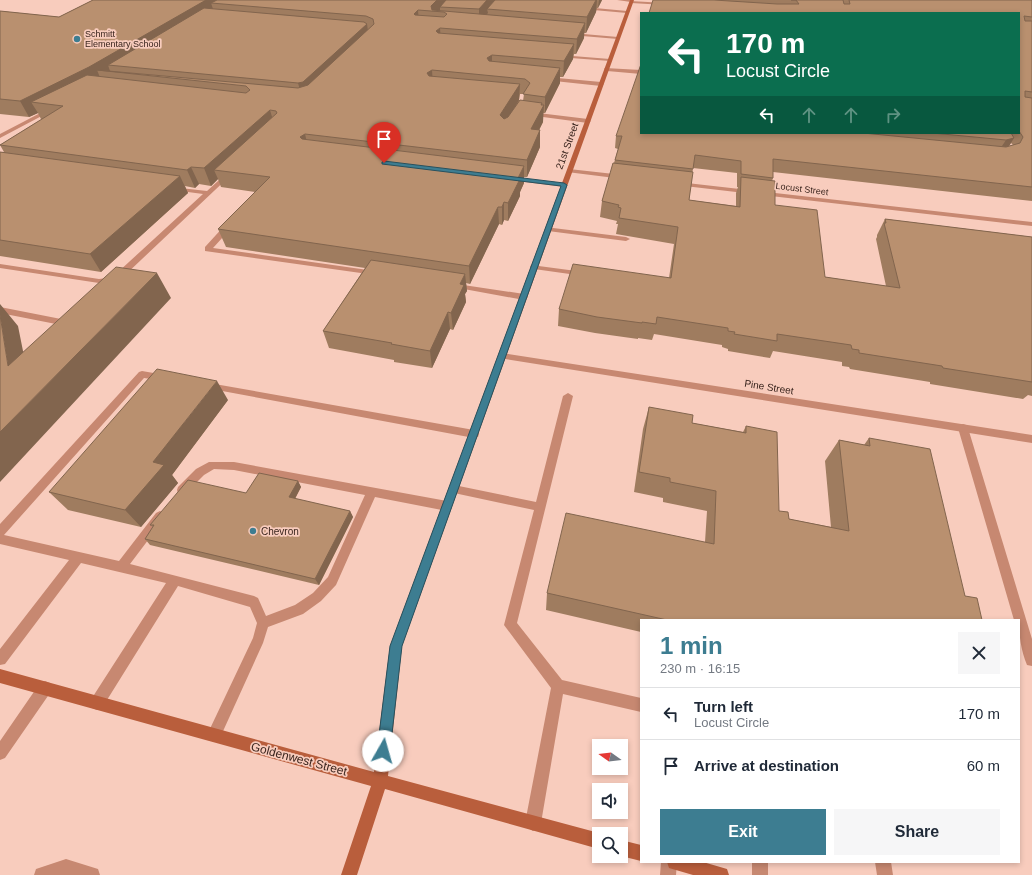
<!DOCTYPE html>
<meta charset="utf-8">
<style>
:root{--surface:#fff;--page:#f6f6f7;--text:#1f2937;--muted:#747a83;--line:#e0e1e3;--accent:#3d7d91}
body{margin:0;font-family:Arial,sans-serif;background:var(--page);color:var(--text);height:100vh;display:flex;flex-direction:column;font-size:15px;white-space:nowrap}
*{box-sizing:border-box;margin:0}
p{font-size:13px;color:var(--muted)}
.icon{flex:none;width:22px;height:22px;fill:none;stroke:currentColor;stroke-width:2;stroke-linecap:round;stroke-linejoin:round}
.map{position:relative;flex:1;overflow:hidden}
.panel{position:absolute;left:640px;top:619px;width:380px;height:244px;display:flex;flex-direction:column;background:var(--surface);border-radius:0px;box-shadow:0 2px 6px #0003}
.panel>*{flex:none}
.guide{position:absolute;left:640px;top:12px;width:380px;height:122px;border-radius:0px;box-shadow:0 2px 6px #0003;background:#0b6e4f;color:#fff;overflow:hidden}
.needle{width:26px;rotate:284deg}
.buttons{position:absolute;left:592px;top:739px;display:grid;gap:8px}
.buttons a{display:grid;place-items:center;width:36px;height:36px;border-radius:0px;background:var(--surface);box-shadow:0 2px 6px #0003;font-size:20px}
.pin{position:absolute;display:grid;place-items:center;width:34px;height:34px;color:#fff;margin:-41px -17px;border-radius:50% 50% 50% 0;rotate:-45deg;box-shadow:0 0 4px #0007}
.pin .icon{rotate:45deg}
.me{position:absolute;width:44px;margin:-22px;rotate:7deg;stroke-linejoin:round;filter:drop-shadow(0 0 3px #0008)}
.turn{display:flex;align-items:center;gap:14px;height:84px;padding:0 20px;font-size:18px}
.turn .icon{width:52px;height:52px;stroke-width:2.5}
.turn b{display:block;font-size:28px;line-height:34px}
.lanes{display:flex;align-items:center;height:38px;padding:0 20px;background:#0003;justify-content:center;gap:20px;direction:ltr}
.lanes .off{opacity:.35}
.round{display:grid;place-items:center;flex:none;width:42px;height:42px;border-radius:0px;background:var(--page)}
.headline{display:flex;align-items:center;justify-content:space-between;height:68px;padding:0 20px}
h1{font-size:24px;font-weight:600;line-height:30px;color:var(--accent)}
.primary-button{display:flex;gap:8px;margin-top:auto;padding:8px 20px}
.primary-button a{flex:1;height:46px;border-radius:0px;background:var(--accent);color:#fff;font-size:16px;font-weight:600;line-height:46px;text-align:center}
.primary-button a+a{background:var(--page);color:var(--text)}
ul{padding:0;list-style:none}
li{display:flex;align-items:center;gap:12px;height:52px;padding:0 20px;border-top:1px solid var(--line)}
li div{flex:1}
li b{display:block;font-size:15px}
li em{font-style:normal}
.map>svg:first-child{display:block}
</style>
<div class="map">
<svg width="1032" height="875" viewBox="0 0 1032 875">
<rect width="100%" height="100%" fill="#f8ccbd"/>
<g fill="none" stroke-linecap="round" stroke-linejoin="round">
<path fill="#c78871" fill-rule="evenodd" d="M617,0H632L633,1L631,2Z
M584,7L627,11L629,12L627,13L582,9Z
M572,33L618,37L620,38L618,39L570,35Z
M560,55L610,59L612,60L610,61L558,57Z
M547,77L601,82L604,84L601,86L545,80V78Z
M530,112L588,119L591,121L588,123L528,115V113Z
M228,172L233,173L123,277L112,282L99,283L0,268V264L99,279L107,278L117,273L203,194L173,190L171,189V187L207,191Z
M226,224H229L233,226L213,248L375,271L379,273L375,275L205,251V247Z
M545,227L626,237L630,239L626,241L548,231H545Z
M531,265L584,272L588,274L584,276L534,269L530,267Z
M450,283L524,294L528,297L524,300L453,287L449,285Z
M0,307L61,319L65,322L61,325L0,313Z
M142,371L165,375L170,378L165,381L144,378L4,535L119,561L156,513L160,511L164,513L166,516L164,519L130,564L254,596L258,598L266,616L295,605L313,593L328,577L365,495L234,470L214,469L204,475L186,493L182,494L178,493L177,490L178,487L196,469L209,462H234L447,501L451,503L452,506L451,509L447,511L375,497L336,585L321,601L303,614L268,627L263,643L219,740L214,742L209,740L207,735L253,638L257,623L250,607L178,586L102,708L97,710L92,708L90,703L92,698L166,583L81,563L5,664L0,665V649L69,560L0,544V524L139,372Z
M209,383L474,430L478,431L479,434L478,437L474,438L206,388L204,386Z
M568,393L573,396L517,623L562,680L641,698V712L563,694L541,823L538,828L533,831L528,828L525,823L551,688L504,625L534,510L454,493L450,492L449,489L450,486L454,485L536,502L563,396Z
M963,424L966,425L968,428L1032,639V666L1027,665C1021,650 1019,636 1019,620H1014L958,428L960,425Z
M66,859L98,869L100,875H34L36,869Z
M661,862H677L676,875H660Z
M752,862H768V875H752Z
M875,862H891L893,875H877Z"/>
<path fill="#c78871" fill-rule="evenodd" d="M630,1L665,3L667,4L665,5L631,3Z
M605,68L641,70V74L607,71L604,69Z
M48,109L53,110L0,138V134Z
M569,169L623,175L626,177L623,179L567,172V170Z
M511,177L564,183L567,185L564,187L509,180L508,179Z
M678,182L1032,222V226L676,185V183Z
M502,353L1032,435V443L499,358L498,356Z
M45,681L50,683L52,688L50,693L5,758L0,760V741L40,683Z"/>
<path fill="#b95e3c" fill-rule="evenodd" d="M630,0H634L402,646L388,776L599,833L601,834H599V849L385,789L357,875H341L371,786L0,683V669L374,772L390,646Z
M621,840L641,845V861L621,856Z
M667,862H703L727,869L729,875H693L669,868Z"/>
</g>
<path fill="#9f7c5f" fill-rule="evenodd" d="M93,0H602L598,8H597L596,12L586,33H584V38L576,54H574L573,59L563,77H560V83L545,113H543V122L539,130H540V147L527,177H524V183L520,192V196L508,221L504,220L502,225L499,224L470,284L466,283L467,291L465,294L466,302L453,330L450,329L432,368L394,362V360L329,348L323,331L365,268L226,247L218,229L255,192L221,187L218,179L211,186L199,184L195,188L185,186L188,193L101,272L0,256V152H4L0,145L42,119H41L38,113L29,117L0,114V11L59,17ZM520,94H524L523,101L519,100Z
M653,0H1032V201L773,172V178L772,181L775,205L825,277L886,286L876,239L877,237V235L885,219L1032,237V396L1028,395L1023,399L930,384V382L850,369L849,367L842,366V362L773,351L770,358L728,351V349L722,347V345L654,334L652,340L638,338V339L595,333L558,326L559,309L669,278L674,244L616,234L618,224H616L617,221L600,217L602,201L614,163L618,149L615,148L616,136L641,133H1019V13ZM1011,143L1013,145L1009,146ZM693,168L737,173V187H738L736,193V206L689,200Z
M228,400L172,475L178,483L141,527L68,510L49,492Z
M649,407L692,423L743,432L746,426L779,511L789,519L831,527L825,461L839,440L864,445L869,438L965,596L982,620H641V632L546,610L547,593L705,542L707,511L663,502V498L634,492L643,429Z
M298,481L301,487L295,499L350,511L353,517L319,585L150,545L145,539L153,527L150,525L246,493Z"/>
<path fill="#82654e" d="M206,0H231L211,3L214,12L108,65L110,71L97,70L101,80L31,102L38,113L29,117L20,101Z
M437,0H452L440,7V12L431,11V6Z
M487,0H495L487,9L488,13L479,23V9Z
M596,0H597L596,12L586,33L587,17Z
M599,0H602L598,8Z
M418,10L419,24L414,14Z
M585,23L584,38L576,54L577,39Z
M367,24L369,38L302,97L298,83Z
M440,28L441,43L436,31Z
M574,44L573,59L563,77L564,61Z
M492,55V71L487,58Z
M560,68V83L545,113V97Z
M432,70L433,86L427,73Z
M520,84L519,100L501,131L500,115Z
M542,103V108L544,105L543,122L531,146V129Z
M270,110L275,127L214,170L218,179L211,186L204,168Z
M540,130V147L527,177V160Z
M305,134L309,151L300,137Z
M1014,138L1006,151L998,152L1006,140Z
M524,166V183L520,192V196L508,221V203L518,178Z
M191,167L199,184L195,188L187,170Z
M180,176L188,193L101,272L90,254Z
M504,202V220L502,225V207Z
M498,207L499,224L470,284L469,266Z
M157,273L171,298L0,482V432Z
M465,274L467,291L465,294L466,302L453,330L451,313L460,284Z
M0,304L18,326L31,391L8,366L0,315Z
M448,312L450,329L432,368L430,351Z
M217,381L228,400L172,475L178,483L141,527L125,510L153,462Z
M298,481L301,487L292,504L289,497Z
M350,511L353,517L319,585L315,579Z"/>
<path fill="#b9906f" stroke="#82654e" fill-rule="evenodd" d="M93,0H206L89,67L20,101L0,99V11L59,17Z
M217,0H437L431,6L432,10L585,23L577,39L440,28L436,31L438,33L574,44L564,61L492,55L487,58L489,61L560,68L545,97L523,94L530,83L525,79L432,70L427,73L429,76L520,84L500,115L504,119L508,117L520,100L542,103L541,105H544L531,129L540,130L527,160L305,134L300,137L302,139L524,166L518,178L520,179L508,203L504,202L502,207H498L469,266L218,229L270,177L214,170L277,113L276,111L270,110L204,168L191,167L187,170L0,145L63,106L31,102L87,75L246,93L250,90L246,86L97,70L298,88L308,85L374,24L373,19L366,16L211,3ZM418,10L444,12L447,14L444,17L415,15L414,14Z
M446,0H487L479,9L440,7Z
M495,0H596L587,17L487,9Z
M653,0H714L777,4H799L796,0H791H843L844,4H850L849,0H1032V17L1024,16L1025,21H1032V92L1025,91V97L1032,98V187L773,159V178L741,174V161L695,155L693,169L615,160L622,136H616L641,64V133H863L1006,147L1020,143L1023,137L1019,131V13H649Z
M204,8L364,22L367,24L303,82L298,83L108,65Z
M932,133H1011L1014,138L1006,140Z
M0,152L180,176L90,254L0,240Z
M613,163L693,172L689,200L740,207L741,177L775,181V205L817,210L825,277L900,288L884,223H886L885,219L1032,237V382L943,368L942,366L859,353V350L852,349L851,345L777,334V341L734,334L735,332L728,331V328L657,317L656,324L642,322V323L597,317L559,309L573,264L671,278L678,227L619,218L621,208L618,207L619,205L602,201Z
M371,260L465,274L460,284L464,285L451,313L448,312L430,351L391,344L392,343L323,331Z
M116,267L157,273L0,432V315L8,366Z
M157,369L217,381L153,462L164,465L125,510L49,492Z
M649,407L693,415L692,423L746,433V426L777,432L779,511L788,512L789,519L849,531L839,440L870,446L869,438L930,449L965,596L977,598L982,620H667L547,593L566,513L714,544L716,491L670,482V478L639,472Z
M259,473L298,481L289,497L350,511L315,579L145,539L154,525H150L188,480L246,493Z"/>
<path fill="#3d7d91" stroke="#28515e" d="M384,161L564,183L567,185L402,646L390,751L388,755L383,757L379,755L377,751L390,646L561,186L382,164V162Z"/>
<g fill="#3d7d91" stroke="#f8ccbd" stroke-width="1.5">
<circle cx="77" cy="39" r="4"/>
<circle cx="253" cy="531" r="4"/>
</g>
<g text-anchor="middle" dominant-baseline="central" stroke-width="3.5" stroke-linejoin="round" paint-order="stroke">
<g font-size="9" fill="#39241d" stroke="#f8ccbd" text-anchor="start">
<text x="85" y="34">Schmitt<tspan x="85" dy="10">Elementary School</tspan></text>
</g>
<g font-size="9" fill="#39241d" stroke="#f8ccbd">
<text transform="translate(802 189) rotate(7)">Locust Street</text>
</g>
<g font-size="10" fill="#39241d" stroke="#f8ccbd">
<text transform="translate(567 146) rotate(-70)">21st Street</text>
<text transform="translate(769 387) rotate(9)">Pine Street</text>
</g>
<g font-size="10" fill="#39241d" stroke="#f8ccbd" text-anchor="start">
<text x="261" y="531">Chevron</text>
</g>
<g font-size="12" fill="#39241d" stroke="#f8ccbd">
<text transform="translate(299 759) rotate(15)">Goldenwest Street</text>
</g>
</g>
</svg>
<div class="buttons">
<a><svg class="needle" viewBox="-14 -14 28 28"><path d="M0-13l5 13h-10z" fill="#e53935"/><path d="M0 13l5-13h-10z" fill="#747a83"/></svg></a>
<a><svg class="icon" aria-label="sound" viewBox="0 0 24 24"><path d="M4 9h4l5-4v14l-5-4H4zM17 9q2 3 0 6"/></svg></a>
<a><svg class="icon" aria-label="search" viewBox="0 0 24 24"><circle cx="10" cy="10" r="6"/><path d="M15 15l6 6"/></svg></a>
</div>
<div class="pin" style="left:384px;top:163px;background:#d93025"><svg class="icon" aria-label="arrive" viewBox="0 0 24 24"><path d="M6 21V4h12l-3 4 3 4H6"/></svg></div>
<svg class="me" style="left:383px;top:751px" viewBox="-20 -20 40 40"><circle r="19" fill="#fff"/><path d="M0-13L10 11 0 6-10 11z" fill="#3d7d91"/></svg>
<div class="guide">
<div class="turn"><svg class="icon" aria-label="left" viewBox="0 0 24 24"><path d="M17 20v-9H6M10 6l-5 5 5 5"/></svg><div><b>170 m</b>Locust Circle</div></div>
<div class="lanes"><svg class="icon" aria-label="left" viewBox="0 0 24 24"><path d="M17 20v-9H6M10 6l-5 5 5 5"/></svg><svg class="icon off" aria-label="ahead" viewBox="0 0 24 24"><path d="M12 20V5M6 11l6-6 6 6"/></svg><svg class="icon off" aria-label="ahead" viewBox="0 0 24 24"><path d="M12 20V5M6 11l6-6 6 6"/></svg><svg class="icon off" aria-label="right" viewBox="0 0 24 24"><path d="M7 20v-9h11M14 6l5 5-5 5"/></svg></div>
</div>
<section class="panel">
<div class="headline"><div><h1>1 min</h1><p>230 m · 16:15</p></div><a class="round"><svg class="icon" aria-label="close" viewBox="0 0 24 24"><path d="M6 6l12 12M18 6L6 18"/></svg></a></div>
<ul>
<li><svg class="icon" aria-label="left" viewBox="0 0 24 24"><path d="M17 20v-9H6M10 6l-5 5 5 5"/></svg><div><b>Turn left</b><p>Locust Circle</p></div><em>170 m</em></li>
<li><svg class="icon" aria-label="arrive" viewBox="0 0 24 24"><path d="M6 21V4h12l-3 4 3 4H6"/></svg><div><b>Arrive at destination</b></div><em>60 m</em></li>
</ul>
<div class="primary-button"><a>Exit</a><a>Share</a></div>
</section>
</div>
